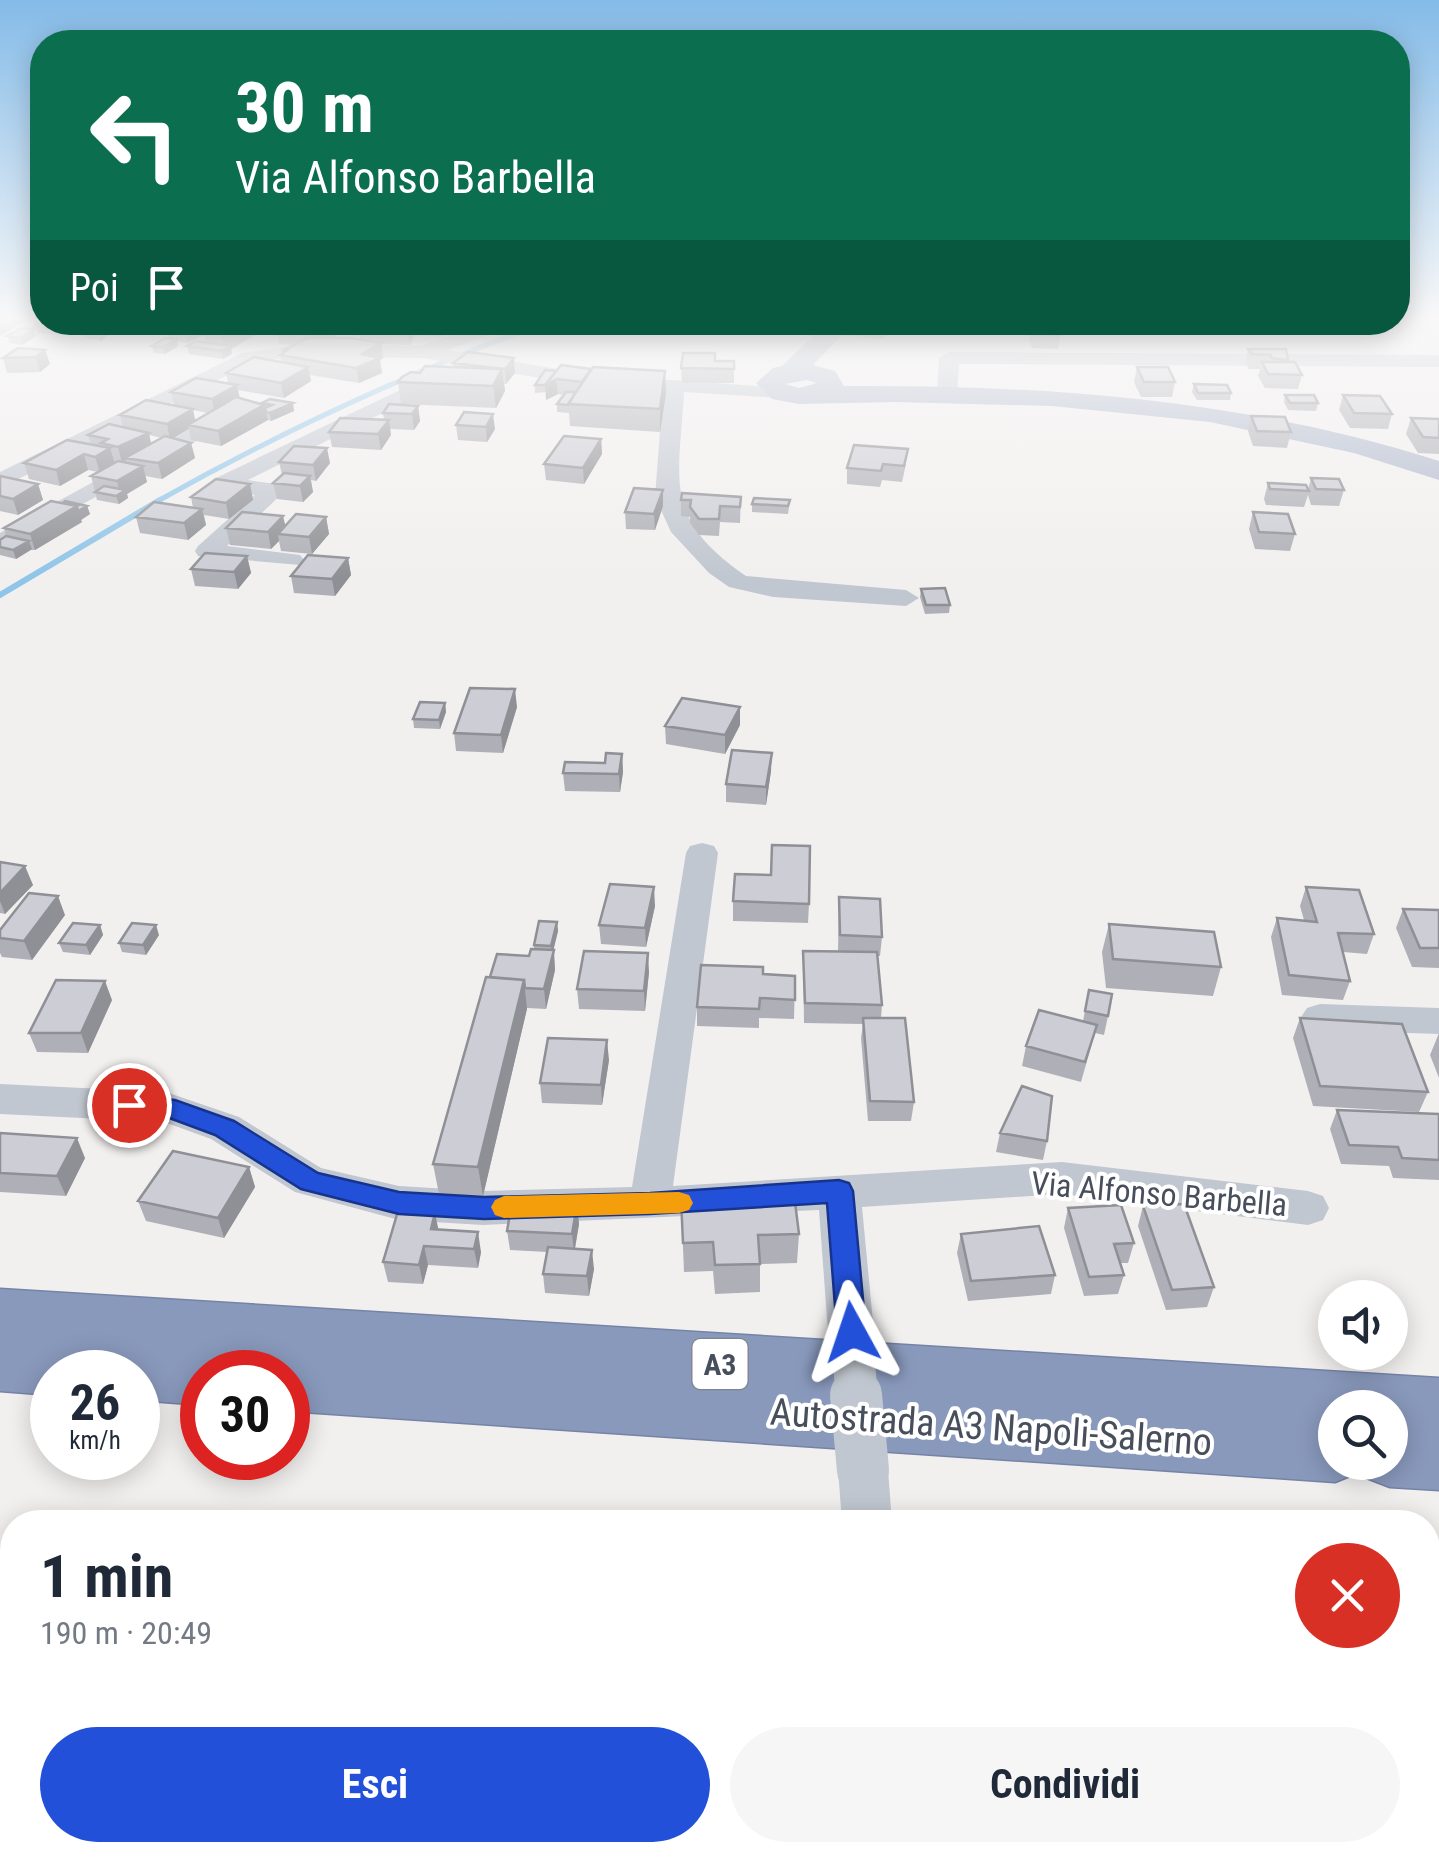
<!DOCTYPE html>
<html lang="it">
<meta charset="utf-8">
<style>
:root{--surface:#fff;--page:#f6f6f7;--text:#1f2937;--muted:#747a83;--accent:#2250d9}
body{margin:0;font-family:"Roboto Condensed",sans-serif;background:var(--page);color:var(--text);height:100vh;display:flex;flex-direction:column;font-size:38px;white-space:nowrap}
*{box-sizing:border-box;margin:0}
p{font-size:32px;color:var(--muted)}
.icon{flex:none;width:55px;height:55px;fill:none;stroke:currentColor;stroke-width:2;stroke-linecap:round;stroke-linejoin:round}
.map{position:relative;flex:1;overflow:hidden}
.side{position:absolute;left:0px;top:1510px;width:1440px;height:352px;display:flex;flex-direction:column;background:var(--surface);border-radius:40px 40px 0 0;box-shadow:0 5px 25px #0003}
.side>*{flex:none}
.hud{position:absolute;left:30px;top:30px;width:1380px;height:305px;border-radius:40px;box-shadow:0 5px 25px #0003;background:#0b6e4f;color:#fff;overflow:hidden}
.controls{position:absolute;left:1318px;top:1280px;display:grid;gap:20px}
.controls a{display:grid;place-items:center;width:90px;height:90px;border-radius:50%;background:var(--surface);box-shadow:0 5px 25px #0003;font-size:50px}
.speed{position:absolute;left:30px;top:1350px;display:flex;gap:20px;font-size:50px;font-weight:700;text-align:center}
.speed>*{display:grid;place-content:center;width:130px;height:130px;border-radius:50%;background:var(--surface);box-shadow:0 5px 25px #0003;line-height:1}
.speed small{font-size:25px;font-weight:400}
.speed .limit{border:15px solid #d22;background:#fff;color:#111}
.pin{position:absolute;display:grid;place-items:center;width:85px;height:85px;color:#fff;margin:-42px;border:5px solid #fff;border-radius:50%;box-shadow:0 2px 10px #0007}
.me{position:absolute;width:110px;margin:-55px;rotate:355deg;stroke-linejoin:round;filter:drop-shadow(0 0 8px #0008)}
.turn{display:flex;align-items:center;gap:35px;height:210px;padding:0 40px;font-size:45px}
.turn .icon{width:130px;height:130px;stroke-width:2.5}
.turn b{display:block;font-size:70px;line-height:85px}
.then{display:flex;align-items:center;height:95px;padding:0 40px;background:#0003;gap:20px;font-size:38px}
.round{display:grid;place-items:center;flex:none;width:105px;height:105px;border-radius:52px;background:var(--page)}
.headline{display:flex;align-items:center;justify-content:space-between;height:170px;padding:0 40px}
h1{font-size:60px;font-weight:700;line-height:75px}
.primary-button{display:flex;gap:20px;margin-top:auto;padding:20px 40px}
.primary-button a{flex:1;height:115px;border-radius:60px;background:var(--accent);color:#fff;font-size:40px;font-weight:700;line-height:115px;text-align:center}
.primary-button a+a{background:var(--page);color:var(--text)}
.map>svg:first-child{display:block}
</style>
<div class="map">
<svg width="1439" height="1862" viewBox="0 0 1439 1862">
<rect width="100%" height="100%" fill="#f2f0ef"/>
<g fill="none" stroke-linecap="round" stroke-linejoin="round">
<path stroke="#8fc5e8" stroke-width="5" d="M156,502C282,431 412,371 548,322"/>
<path stroke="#8fc5e8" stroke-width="6" d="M0,595L160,500"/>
<g stroke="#7583a7" stroke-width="3">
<path id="highway" d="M0,1289L1439,1378V1490L1390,1487L1364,1477L1362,1471L1335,1482L288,1411V1372H256L260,1364L231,1362L236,1372H202V1405L138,1400V1372H52V1395L0,1391ZM1335,1408H1390V1462H1335Z"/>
</g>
<path fill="#c1c7d0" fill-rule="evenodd" d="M492,322H521L447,350L587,374L786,388L789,392L779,398L684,392C679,482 662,518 746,576L906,590L919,598L906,606L773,597L729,587L709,573L671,532L655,497L663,391L587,386L423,358L305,356L254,362L0,488V472L242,353L305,344L421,346Z
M949,352L1439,355V367L959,364L957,395L947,401L937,395L939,358Z
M444,369L454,375L451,379L248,480L282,485L286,490L227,546L300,555L304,560L300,565L198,556L195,551L198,546L255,495L214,489L210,484L214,479Z
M232,406L243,412L240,417L0,550V533Z
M702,843L714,846L718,853L673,1186L1062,1162L1308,1191L1323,1196L1329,1208L1323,1220L1308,1225L1062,1194L862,1207L874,1332L867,1346L851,1352L835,1346L828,1332L819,1210L483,1225L399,1220L295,1192L211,1139L164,1122L0,1114V1084L166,1092L239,1117L321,1168L399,1186L483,1191L632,1187L686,853L690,846Z
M1320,1004L1439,1008V1034L1320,1030L1307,1026L1301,1017L1307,1008Z
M863,1447L880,1454L888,1470L892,1522H842L838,1470L846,1454Z
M863,1850H923L924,1862H864Z"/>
<path fill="#b0b9cd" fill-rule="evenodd" d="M828,322H855L813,365L835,371L844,386C1047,385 1244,399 1439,461V480L1354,453L1210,422L1052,406L895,402L799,404L772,399L756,383L773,368L782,366ZM807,380L817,383L799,388L785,384Z"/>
<use href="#highway" fill="#8999bc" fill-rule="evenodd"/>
<path stroke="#c1c7d0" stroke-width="42" d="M851,1332L857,1397"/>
<path stroke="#c1c7d0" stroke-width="52" d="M856,1395L863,1470"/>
</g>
<path fill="#afb0b7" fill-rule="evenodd" d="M42,322H152L148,326L135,325L124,334L107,335L101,341L85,338L83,330H71L64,335L37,333L35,326Z
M154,322H331L334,326L336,338L360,339L358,330L363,322H448L441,337L417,335L416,331L410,345L382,344L383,358L380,360L382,373L359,383L310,375L311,381L284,398L238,390L240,398L294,411L271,421L268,420L221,446L191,440L189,429L173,438L191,443L195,458L162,479L145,476L147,482L127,494L128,498L119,504L97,500L91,476L98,472L88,470L60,486L29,479L24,463L91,444L88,435L123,427L120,415L174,406L171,392L228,383L226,373L281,362L280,355L283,353L282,351L294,345L279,344L277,330L282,327L261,324L262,331L231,349L232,354L223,359L189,354L187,346L206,342L204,335L187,343L177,341L178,346L165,354L154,353L152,346L169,338L166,328L155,326ZM193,410L208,413L195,420ZM149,435L162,438L151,444Z
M847,322H890V329L883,339L846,335Z
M898,322H923V324Z
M1031,325L1060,335L1058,349L1032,348L1029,340Z
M7,336H36L22,345L10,343Z
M1248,349L1288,360L1287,362L1302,375L1298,389L1265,388L1258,376L1260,369H1249L1245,363Z
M45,350L50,364L40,372L7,373L3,358Z
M468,352L515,373L506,384H504L505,391L496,408L401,404L398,382L420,373L453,367V363Z
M715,361H734V383H682L681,368Z
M1137,367L1175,382L1172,397H1141L1134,382Z
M545,370L666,393L660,432L570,426L569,413L557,412V404L564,395L558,394L546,400V392L535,393V385Z
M1194,384L1231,393L1230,400H1197L1192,392Z
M1285,395L1318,403L1316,411L1288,410L1284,402Z
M1343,395L1392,414L1388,429L1350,428L1339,410Z
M418,406L420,421L414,430L390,429L391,435L381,450L332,447L329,432L384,420L383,413Z
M464,412L495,429L487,442L458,440L456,425Z
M1251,416L1291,432L1287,448L1253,446L1248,431Z
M1411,418L1439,419V454L1418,453L1406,434Z
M601,439L602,454L584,484L546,480L544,464Z
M854,445L906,464L902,482L882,480L880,487L847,484V468Z
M279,462L330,463L316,481L311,480L313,492L303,502L277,499L273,483L282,475Z
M0,476L38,484L43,500L18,515L0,511Z
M1311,478L1344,490L1339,506L1311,505L1308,495L1304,507L1266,505L1264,499L1268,483L1308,490Z
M250,484L253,500L229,519L204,515L206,525L188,540L140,533L136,517L193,508L191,497Z
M741,497L740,523L720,522L719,536L699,535L690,523V517L681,516V500Z
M790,500L788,514L752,512V504Z
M87,506L90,514L81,520L82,522L35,550H31L16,559L0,555V540L6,536L4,528Z
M663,506L655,530L626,529L625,512Z
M1253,512L1295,534L1290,551L1255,549L1249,529Z
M326,517L329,534L312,554L281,551L279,541L271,549L230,545L226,528L285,526Z
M247,556L251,573L238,589L195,586L191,569Z
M348,558L351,575L335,596L294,593L291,576Z
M921,589L950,605L949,613L925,614L920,597Z
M445,703L446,712L440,729L414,728L413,719Z
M517,707L503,753L456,751L454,733Z
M740,725L725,754L666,744L665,726Z
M622,754L623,772L620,792L565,791L563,773L605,763Z
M771,771L766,805L726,802V784Z
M0,862L33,885L5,914L0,913Z
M1306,887L1374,934L1367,954L1343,952L1350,981L1343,1000L1282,995L1271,937L1277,918L1304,920L1300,906Z
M839,897L882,937L880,956H877L882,1005L881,1018L914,1102L911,1121H868L861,1038L863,1024L804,1023L803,951H838Z
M733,901L809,904L808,923L733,921Z
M655,906L646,947L601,944L599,925Z
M1403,909L1439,910V968L1412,967L1396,928Z
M65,915L32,960L2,957L0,953V930Z
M557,922L558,931L553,950L555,970L546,1009L527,1008L483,1196L439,1194L433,1164L490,977L529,956L534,949V945Z
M1109,924L1221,967L1213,996L1106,988L1102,952Z
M100,925L103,935L90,955L63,952L59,943Z
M159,935L146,955L122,952L119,943Z
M649,972L645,1011L579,1009L577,989Z
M795,976L794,1019L759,1018V1028L697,1026V1007Z
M1089,990L1108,1016L1104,1035L1095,1033L1081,1082L1022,1066L1026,1046L1083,1021Z
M112,1000L88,1053L37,1052L29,1033Z
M1300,1018L1428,1092L1419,1112L1313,1106L1293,1038Z
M1439,1033V1078L1430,1055Z
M609,1060L602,1105L542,1103L540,1083Z
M1337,1110L1439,1114V1180L1393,1178L1389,1166L1341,1164L1330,1129Z
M0,1133L85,1158L66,1196L0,1192Z
M1000,1133L1047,1141L1043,1160L996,1152Z
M249,1167L255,1187L224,1238L146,1221L138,1201Z
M681,1199L799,1234L797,1263L760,1264V1292L715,1294L713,1271L684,1272Z
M577,1205L579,1224L575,1249L594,1269L589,1296L545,1293L543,1274L547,1252L510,1250L507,1231L538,1212Z
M1143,1206L1214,1287L1207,1307L1166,1310L1138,1226Z
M1068,1208L1134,1243L1128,1263H1120L1124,1275L1118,1294L1084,1296L1064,1228Z
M439,1230L481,1252L478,1268L428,1265L423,1284L388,1282L383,1262Z
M961,1234L1055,1275L1051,1294L968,1301L957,1253Z"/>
<path fill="#8f9095" d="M5,317H29V318L0,336V319Z
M101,322H103L107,335L101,341L98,327Z
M121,322H135V325L124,334Z
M183,322H208L210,329L203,328L204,335L187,343Z
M237,322H261L262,331L231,349L232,354L223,359L222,351L225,350L221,331Z
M325,322H331L332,326H334L336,340L307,346L305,332Z
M412,322H415L416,331L410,345L408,331Z
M448,322L441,337L440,323Z
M885,322H890V329L883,339Z
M69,323L71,330L64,335L62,328Z
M34,329L36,336L22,345L20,338Z
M177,339L178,346L165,354L163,347Z
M381,343L383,358L380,360L382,373L359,383L356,368L362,354Z
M45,350L50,364L40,372L36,357Z
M514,358L515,373L506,384L505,369Z
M308,367L311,381L284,398L281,383Z
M502,369L505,391L496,408L493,386Z
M665,371L666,393L660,432V409Z
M556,379L558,394L546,400L545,385Z
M237,385L240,400L215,414L212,399Z
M293,403L294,411L271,421L270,413Z
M264,405L268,420L221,446L218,431Z
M418,406L420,421L414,430L412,414Z
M193,409L196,425H188L189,429L170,440L167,424Z
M493,414L495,429L487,442L486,427Z
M389,420L391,435L381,450L378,434Z
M149,433L152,448L125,458L126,462L122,463L118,447Z
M601,439L602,454L584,484L583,468Z
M191,443L195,458L162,479L158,463Z
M110,448L115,464L100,473L95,457Z
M327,448L330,463L316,481L313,465Z
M84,454L88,470L60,486L56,470Z
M143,466L147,482L127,494L128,498L119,504L116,496L120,494L117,481Z
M310,476L313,492L303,502L300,486Z
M38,484L43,500L18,515L13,499Z
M250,484L253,500L229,519L226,503Z
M663,490V506L655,530L654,514Z
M77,506H87L90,514L81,520L82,522L35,550L30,534Z
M202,509L206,525L188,540L184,523Z
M283,516L287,532L278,534L279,541L271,549L268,532Z
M326,517L329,534L312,554L309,537Z
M29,541L32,549L16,559L13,550Z
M247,556L251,573L238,589L234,572Z
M348,558L351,575L335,596L332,579Z
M515,689L517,707L503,753L501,735Z
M445,703L446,712L440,729L439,720Z
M740,707V725L725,754V735Z
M772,753L771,771L766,805V787Z
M622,754L623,772L620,792L619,774Z
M25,866L33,885L5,914L0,901V893Z
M654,887L655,906L646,947L645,928Z
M58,896L65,915L32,960L24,941Z
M557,922L558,931L552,956L551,946Z
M100,925L103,935L90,955L86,945Z
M156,925L159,935L146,955L143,945Z
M554,950L555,970L546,1009L544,989Z
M648,953L649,972L645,1011L644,991Z
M524,980L527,1009L483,1196L478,1167Z
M105,981L112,1000L88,1053L81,1033Z
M607,1040L609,1060L602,1105L601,1085Z
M77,1138L85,1158L66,1196L57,1176Z
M249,1167L255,1187L224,1238L218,1218Z
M577,1205L579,1224L574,1253L572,1234Z
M435,1213L439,1232L435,1249L431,1229Z
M478,1232L481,1252L478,1268L474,1249Z
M424,1246L428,1265L423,1284L419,1265Z
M592,1250L594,1269L589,1296L587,1276Z"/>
<path fill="#cccdd5" stroke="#8f9095" stroke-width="2.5" d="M42,318V322H82L69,323L62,328L35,326Z
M82,322H101L98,327L81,324Z
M213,322H237L221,331L203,328Z
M290,322H326L334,326L305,332L277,330Z
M363,322H412L408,331L358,330Z
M861,322H886L884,325Z
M1031,325L1057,326L1060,335L1034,334Z
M21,328L34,329L20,338L7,336Z
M165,338L177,339L163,347L152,346Z
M308,338H351L381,343L362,354L380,358L356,368L280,355L286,351H282Z
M196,341L231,346L222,351L187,346Z
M18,348L45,350L36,357L3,358Z
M1248,349H1286L1288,360L1271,358V355L1252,354Z
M468,352L514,358L505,369L453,363Z
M683,353H715V361H734V369L681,368Z
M254,357L308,367L281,383L226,373Z
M1262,362H1295L1302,375L1268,374Z
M561,365L591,369L582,382L557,379L545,385Z
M425,366L502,369L493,386L398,382L402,377L411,372L420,373Z
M593,367L665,371L660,409L568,404Z
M1137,367H1168L1175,382H1144Z
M545,370L556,371L546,385H535Z
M196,378L237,385L212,399L171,392Z
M1194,384L1227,385L1231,393H1198Z
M566,392H576L568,405L557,404Z
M1285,395H1314L1318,403H1290Z
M1343,395L1380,396L1392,414L1354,413Z
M236,397L264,405L218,431L188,425Z
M270,399L293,403L270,413L266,412L265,408L272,405L262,403Z
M146,400L193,409L167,424L120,415Z
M389,404L418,406L412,414L383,413Z
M464,412L493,414L486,427L456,425Z
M1251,416L1285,417L1291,432L1257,431Z
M340,418L389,420L378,434L329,432Z
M1411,418L1439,419V438L1423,437Z
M109,424L149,433L118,447L101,443L108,439L88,435Z
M165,436L191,443L158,463L125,458Z
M564,436L601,439L583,468L544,464Z
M67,440L110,448L95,457L84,454L56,470L24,463Z
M854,445L908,449L904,466L883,464L881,471L847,468Z
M294,446L327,448L313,465L279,462Z
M118,461L143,466L117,481L91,476Z
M284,473L310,476L300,486L273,483Z
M0,476L38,484L13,499L0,496Z
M1311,478L1339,479L1344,490L1316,489Z
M216,479L250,484L226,503L191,497Z
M1268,483L1306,485L1309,491L1270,489Z
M104,486L126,490L116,496L95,492Z
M634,488L663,490L654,514L625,512Z
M682,493L741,497L740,507L720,506L719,519H699L690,507L691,500H681Z
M754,498L790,500L788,506L752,504Z
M51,501L77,506L30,534L4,528Z
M65,501L87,506L78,511L77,506L63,503Z
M154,502L202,509L184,523L136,517Z
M242,512L283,516L268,532L226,528Z
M1253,512L1288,514L1295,534L1259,532Z
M296,514L326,517L309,537L278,534Z
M6,536L29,541L13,550L0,547V540Z
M205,553L247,556L234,572L191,569Z
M308,555L348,558L332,579L291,576Z
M945,588L950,605H926L921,589Z
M470,688L515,689L501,735L454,733Z
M682,698L740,707L725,735L665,726Z
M420,702L445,703L439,720L413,719Z
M732,750L772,753L766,787L726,784Z
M606,753L622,754L619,774L563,773L565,762L605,763Z
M772,845L810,846L809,904L733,901L735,874L771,875Z
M0,862L25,866L0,893Z
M610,884L654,887L645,928L599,925Z
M1306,887L1359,890L1374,934L1338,933L1350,981L1289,975L1277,918L1317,922Z
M29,893L58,896L24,941L0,938V930Z
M839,897L880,899L882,937L840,935Z
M1403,909L1439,910V948H1420Z
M539,921L557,922L551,946L534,945Z
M73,923L100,925L86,945L59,943Z
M132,923L156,925L143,945L119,943Z
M1109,924L1214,932L1221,967L1113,959Z
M531,949L554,950L544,989L525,988L524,980L490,977L497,954L529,956Z
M584,951L648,953L644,991L577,989Z
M803,951L877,952L882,1005L805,1003Z
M701,965L763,967V974L795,976V1000L760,998L759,1009L697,1007Z
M486,977L524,980L478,1167L433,1164Z
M56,980L105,981L81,1033H29Z
M1089,990L1112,994L1108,1016L1085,1011Z
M1039,1010L1097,1025L1085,1062L1026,1046Z
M863,1018H905L914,1102L870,1101Z
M1300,1018L1402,1024L1428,1092L1320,1086Z
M548,1038L607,1040L601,1085L540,1083Z
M1022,1086L1052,1096L1047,1141L1000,1133Z
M1337,1110L1439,1114V1160L1402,1158L1398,1147L1349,1145Z
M0,1133L77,1138L57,1176L0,1173Z
M173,1151L249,1167L218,1218L138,1201Z
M794,1194L799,1234L758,1235L760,1264L715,1265L713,1242L683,1243L681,1199Z
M1184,1204L1214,1287L1172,1290L1143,1206Z
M577,1205L572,1234L507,1231L511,1208L538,1212Z
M1121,1205L1134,1243L1114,1244L1124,1275L1089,1277L1068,1208Z
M398,1211L435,1213L431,1229L478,1232L474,1249L424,1246L419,1265L383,1262Z
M1039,1226L1055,1275L971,1281L961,1234Z
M548,1247L592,1250L587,1276L543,1274Z"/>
<linearGradient id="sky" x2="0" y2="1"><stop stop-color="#84bbe8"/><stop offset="0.55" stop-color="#f9f8f8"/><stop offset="1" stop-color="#f9f8f8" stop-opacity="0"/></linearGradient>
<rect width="1439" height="577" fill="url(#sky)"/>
<path fill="#2250d9" stroke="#16348d" stroke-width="2.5" d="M129,1095L175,1100L234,1121L318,1173L399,1192L484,1197L650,1193L839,1180L849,1183L853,1191L866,1332L862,1341L852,1344L841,1341L837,1332L827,1203L650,1214L484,1219L399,1214L301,1189L215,1135L164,1116L120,1112L116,1105L120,1098Z"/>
<path fill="#f59e0b" d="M679,1192L689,1195L693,1203L689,1210L679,1213L504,1218L495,1215L491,1207L495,1200L504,1196Z"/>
<g text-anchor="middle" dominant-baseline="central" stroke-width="8" stroke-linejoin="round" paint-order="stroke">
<rect fill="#fff" stroke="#7f848d" stroke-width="2.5" x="692.5" y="1339" width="55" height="50" rx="8"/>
<g font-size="30" font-weight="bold" fill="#484f5c">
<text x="720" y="1364">A3</text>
</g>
<g font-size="32" fill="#484f5c" stroke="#fff">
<text transform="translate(1159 1194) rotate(5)">Via Alfonso Barbella</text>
</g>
<g font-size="38" fill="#484f5c" stroke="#fff">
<text transform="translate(991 1427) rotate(4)">Autostrada A3 Napoli-Salerno</text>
</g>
</g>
</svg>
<div class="controls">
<a><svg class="icon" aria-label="sound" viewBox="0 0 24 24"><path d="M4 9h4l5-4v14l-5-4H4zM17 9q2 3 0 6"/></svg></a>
<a><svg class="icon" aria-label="search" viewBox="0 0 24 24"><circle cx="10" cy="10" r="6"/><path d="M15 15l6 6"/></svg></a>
</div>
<div class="speed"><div>26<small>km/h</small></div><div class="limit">30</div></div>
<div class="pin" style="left:129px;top:1105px;background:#d93025"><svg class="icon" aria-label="arrive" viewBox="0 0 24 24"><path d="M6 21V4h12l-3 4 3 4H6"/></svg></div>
<svg class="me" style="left:852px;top:1332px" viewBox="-20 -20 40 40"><path d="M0-17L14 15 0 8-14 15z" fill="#2250d9" stroke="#fff" stroke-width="4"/></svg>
<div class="hud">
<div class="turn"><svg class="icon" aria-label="left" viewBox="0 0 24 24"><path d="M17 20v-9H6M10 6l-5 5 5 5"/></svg><div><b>30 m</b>Via Alfonso Barbella</div></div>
<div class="then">Poi<svg class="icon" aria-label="arrive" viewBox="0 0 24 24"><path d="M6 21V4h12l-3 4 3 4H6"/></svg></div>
</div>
<section class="side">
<div class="headline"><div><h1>1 min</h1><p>190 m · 20:49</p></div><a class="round" style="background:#d93025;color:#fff"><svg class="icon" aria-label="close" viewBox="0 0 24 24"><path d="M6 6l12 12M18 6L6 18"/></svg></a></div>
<div class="primary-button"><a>Esci</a><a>Condividi</a></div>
</section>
</div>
